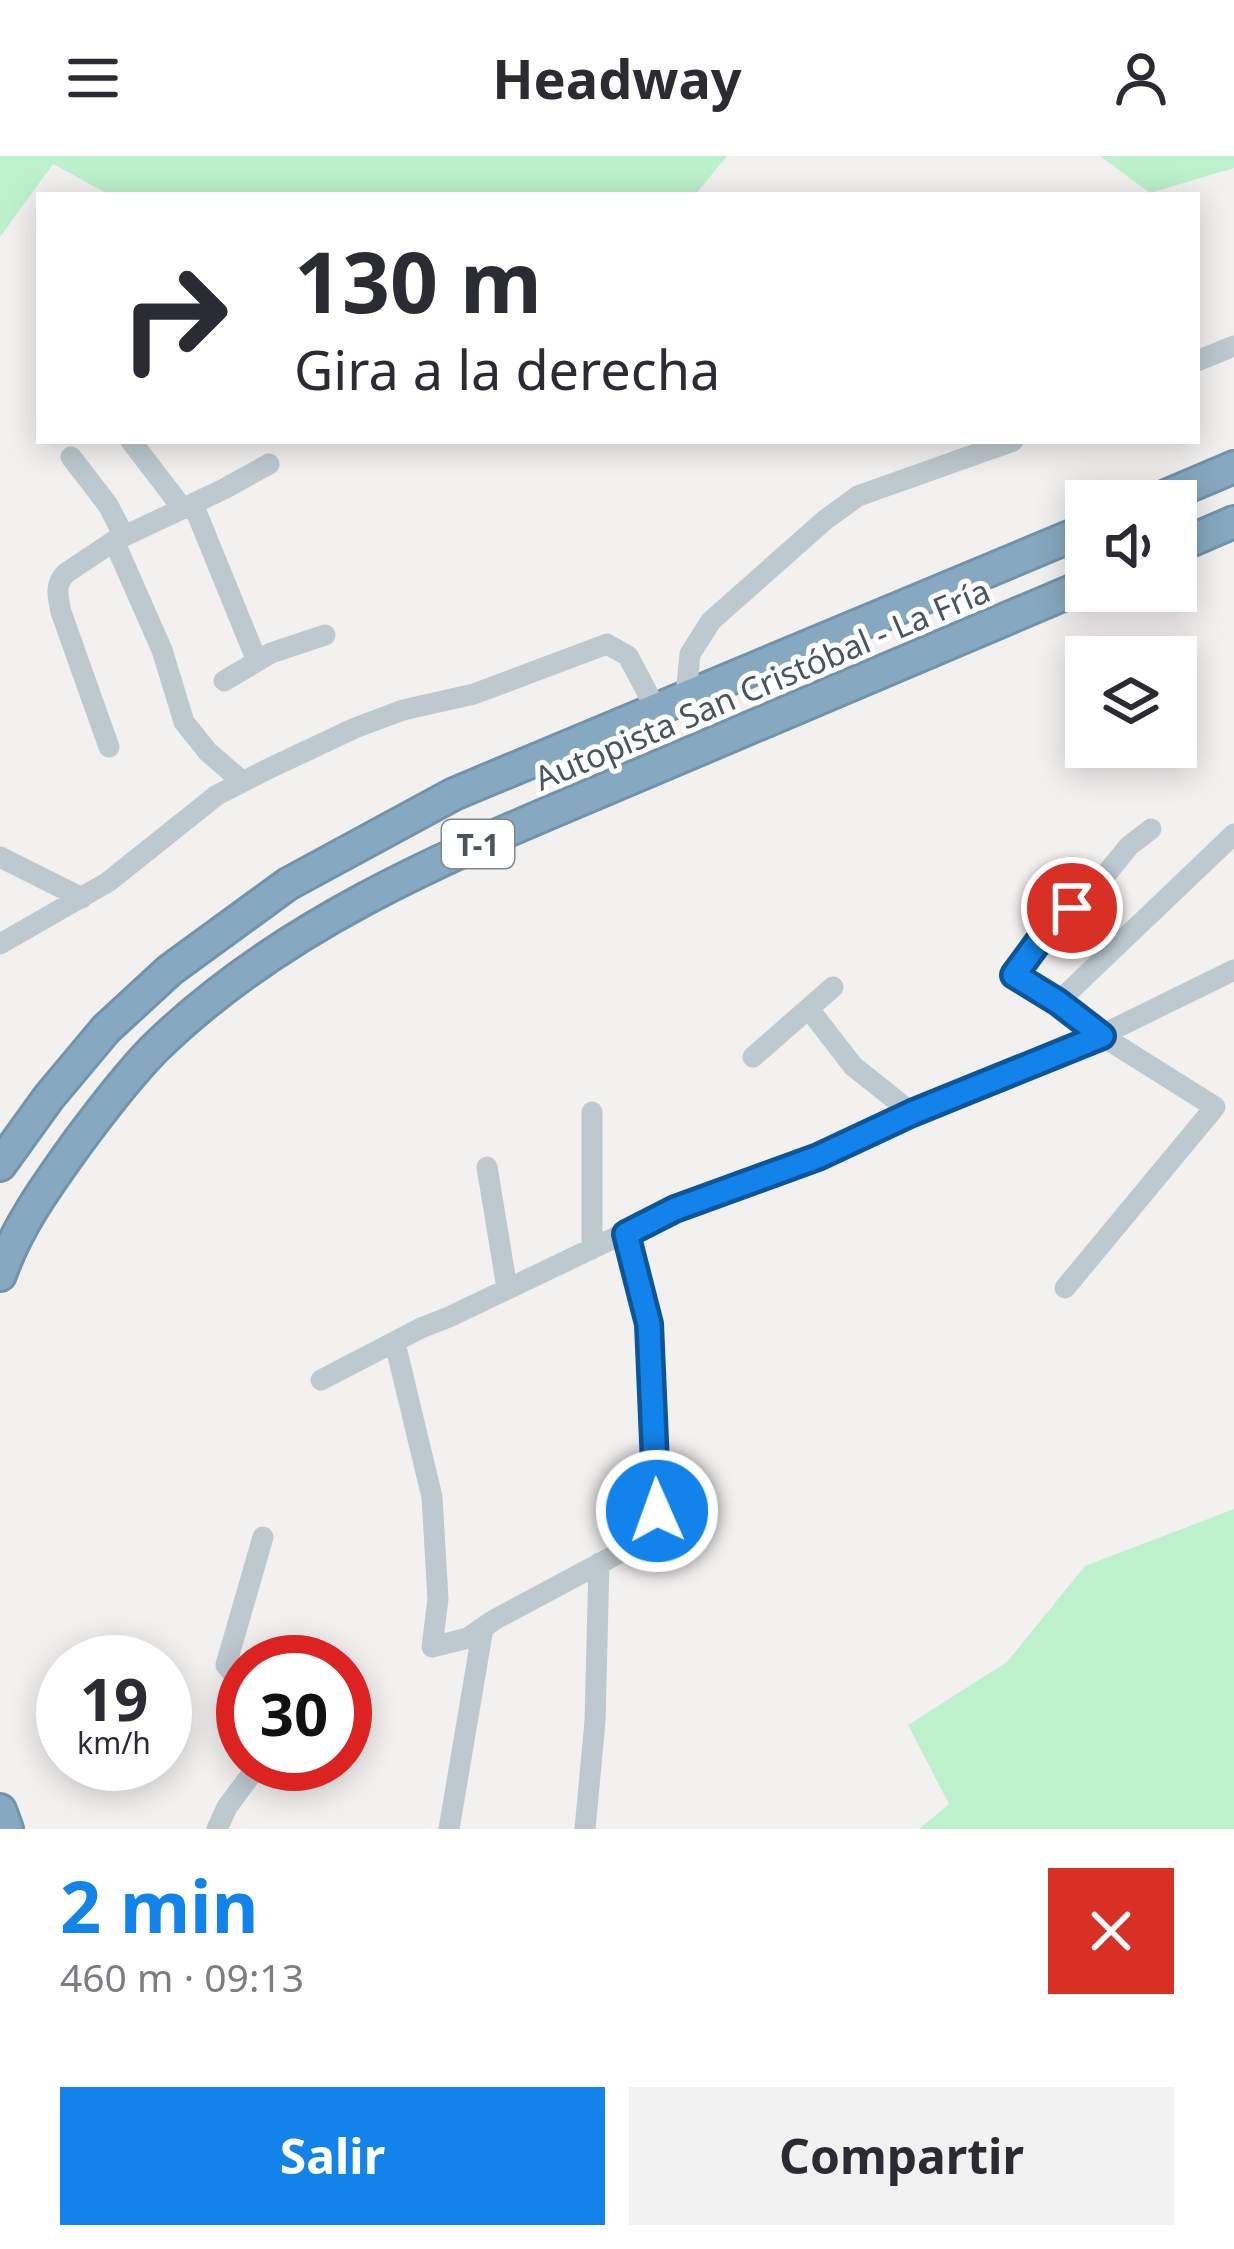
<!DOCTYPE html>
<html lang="es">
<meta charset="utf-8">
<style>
:root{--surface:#fff;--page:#f2f2f3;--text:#2b2b33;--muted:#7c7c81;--accent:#1283ea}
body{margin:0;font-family:"Noto Sans",sans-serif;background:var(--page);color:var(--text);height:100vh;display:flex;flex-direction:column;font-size:45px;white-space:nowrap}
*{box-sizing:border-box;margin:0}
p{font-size:39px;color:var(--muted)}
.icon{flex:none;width:66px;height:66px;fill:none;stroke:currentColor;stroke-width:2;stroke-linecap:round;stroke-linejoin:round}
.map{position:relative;height:1673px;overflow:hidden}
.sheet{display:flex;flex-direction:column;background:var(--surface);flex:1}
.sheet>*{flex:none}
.banner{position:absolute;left:36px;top:36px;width:1164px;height:252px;border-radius:0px;box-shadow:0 6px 30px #0003;background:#fff;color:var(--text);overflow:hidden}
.tools{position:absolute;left:1065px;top:324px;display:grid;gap:24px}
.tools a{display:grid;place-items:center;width:132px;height:132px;border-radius:0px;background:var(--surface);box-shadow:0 6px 30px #0003;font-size:60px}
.speed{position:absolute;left:36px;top:1479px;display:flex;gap:24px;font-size:60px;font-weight:700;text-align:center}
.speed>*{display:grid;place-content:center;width:156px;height:156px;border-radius:50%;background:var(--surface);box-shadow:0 6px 30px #0003;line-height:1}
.speed small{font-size:30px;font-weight:400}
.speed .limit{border:18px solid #d22;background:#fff;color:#111}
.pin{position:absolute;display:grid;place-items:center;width:102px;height:102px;color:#fff;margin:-51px;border:6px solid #fff;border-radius:50%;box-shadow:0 3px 12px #0007}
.me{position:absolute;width:132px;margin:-66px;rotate:358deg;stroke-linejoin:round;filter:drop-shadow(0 0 9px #0008)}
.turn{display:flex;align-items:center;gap:42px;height:252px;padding:0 60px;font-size:54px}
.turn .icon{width:156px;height:156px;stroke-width:2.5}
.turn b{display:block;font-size:84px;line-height:102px}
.round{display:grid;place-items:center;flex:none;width:126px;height:126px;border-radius:0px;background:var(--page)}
.overview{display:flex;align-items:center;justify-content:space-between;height:204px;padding:0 60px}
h1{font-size:72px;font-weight:700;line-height:90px;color:var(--accent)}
.cta{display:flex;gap:24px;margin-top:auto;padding:24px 60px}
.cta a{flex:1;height:138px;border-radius:0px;background:var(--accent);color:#fff;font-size:48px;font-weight:700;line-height:138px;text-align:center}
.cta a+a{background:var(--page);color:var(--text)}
header{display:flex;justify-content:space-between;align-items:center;height:156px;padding:0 60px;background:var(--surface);font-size:54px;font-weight:700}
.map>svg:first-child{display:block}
</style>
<header><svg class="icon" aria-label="menu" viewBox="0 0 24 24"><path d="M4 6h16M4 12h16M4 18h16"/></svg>Headway<svg class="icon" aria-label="person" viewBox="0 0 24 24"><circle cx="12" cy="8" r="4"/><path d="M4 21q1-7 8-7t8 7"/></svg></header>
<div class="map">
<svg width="1234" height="1673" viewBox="0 0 1234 1673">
<rect width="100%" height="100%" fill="#f3f0f0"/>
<path fill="#bdf1cd" d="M0,0H727L695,39H110L53,8L0,81Z
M1100,0H1234V12L1150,37Z
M1234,1353V1673H919L949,1648L908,1569L1007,1506L1085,1410Z"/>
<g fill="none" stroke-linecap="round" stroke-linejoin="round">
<g stroke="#7193ac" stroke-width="36">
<path id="highway" d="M1154,345L1234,311
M1176,391L1234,366
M0,1009L49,941L106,873L170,814L288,728L454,638L1086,374
M0,1119C17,1070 48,1028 78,986C101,955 126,922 153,894C295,754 487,684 667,607C806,547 946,488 1086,429
M0,1654L7,1673"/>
</g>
<path stroke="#bdc9cf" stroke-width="21" d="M1197,205L1234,190
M131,285L183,353
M71,301L108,349L124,380
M193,348L257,505
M114,385L162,494L184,566L208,596L243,626
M224,525L271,497L325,479
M686,540L690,498L711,465L825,364L858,340L1013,285
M109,591L61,456C58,441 54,429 66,417L114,385L224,333L269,308
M0,701L82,742
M0,788L108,726L217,639L270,612L355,572L403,554L474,538L607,488L628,500L656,553
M1058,846L1234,678
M809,853L853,910L912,957
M753,901L833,831
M592,956V1093
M487,1011L507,1132
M1065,1132L1215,951L1102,880L1058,846L1014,819L1050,769L1094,733L1129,690L1151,673
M395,1187L432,1341L438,1443L432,1491L468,1482L494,1464L638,1387L654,1374L657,1332L649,1168L626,1078
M321,1224L421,1172L449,1161L675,1053L786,1015L882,973L912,957L1075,892L1234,814
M243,1530L226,1509L263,1381
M217,1673L227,1651L259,1608
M449,1673L483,1472
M585,1673L595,1565L599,1407"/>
<use href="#highway" stroke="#86a8c0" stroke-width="30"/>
</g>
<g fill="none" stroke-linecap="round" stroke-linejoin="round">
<g stroke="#0c5598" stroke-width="30">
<path id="route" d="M657,1355L649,1168L626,1078L675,1053L818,1001L912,957L1102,880L1058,846L1014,819L1050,770L1072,752"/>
</g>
<use href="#route" stroke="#1283ea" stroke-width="21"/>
</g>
<g text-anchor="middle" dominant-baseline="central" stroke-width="10" stroke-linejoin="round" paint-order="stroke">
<rect fill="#fff" stroke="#7e888e" stroke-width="3" x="442" y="664" width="72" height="48" rx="9"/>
<g font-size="30" font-weight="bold" fill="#47555e">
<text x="478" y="688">T-1</text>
</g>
<g font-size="33" fill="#47555e" stroke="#fff">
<text transform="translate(762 528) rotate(-23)">Autopista San Cristóbal - La Fría</text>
</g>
</g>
</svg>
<div class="tools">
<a><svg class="icon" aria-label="sound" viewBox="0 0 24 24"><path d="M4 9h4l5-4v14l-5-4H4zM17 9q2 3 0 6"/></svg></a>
<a><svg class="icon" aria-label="layers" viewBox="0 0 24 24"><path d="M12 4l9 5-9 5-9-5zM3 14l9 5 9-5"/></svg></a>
</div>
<div class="speed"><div>19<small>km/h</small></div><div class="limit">30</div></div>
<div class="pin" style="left:1072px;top:752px;background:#d93025"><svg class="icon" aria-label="arrive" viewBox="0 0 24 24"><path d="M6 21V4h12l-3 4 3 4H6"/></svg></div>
<svg class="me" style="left:657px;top:1355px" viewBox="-20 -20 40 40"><circle r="17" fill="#1283ea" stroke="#fff" stroke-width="3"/><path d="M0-11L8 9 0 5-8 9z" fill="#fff"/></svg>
<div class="banner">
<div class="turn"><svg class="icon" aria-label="right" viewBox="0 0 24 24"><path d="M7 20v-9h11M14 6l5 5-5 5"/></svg><div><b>130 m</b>Gira a la derecha</div></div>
</div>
</div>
<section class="sheet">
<div class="overview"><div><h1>2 min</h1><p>460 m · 09:13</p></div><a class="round" style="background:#d93025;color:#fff"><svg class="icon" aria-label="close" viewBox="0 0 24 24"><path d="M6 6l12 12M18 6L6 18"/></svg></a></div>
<div class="cta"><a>Salir</a><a>Compartir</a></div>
</section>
